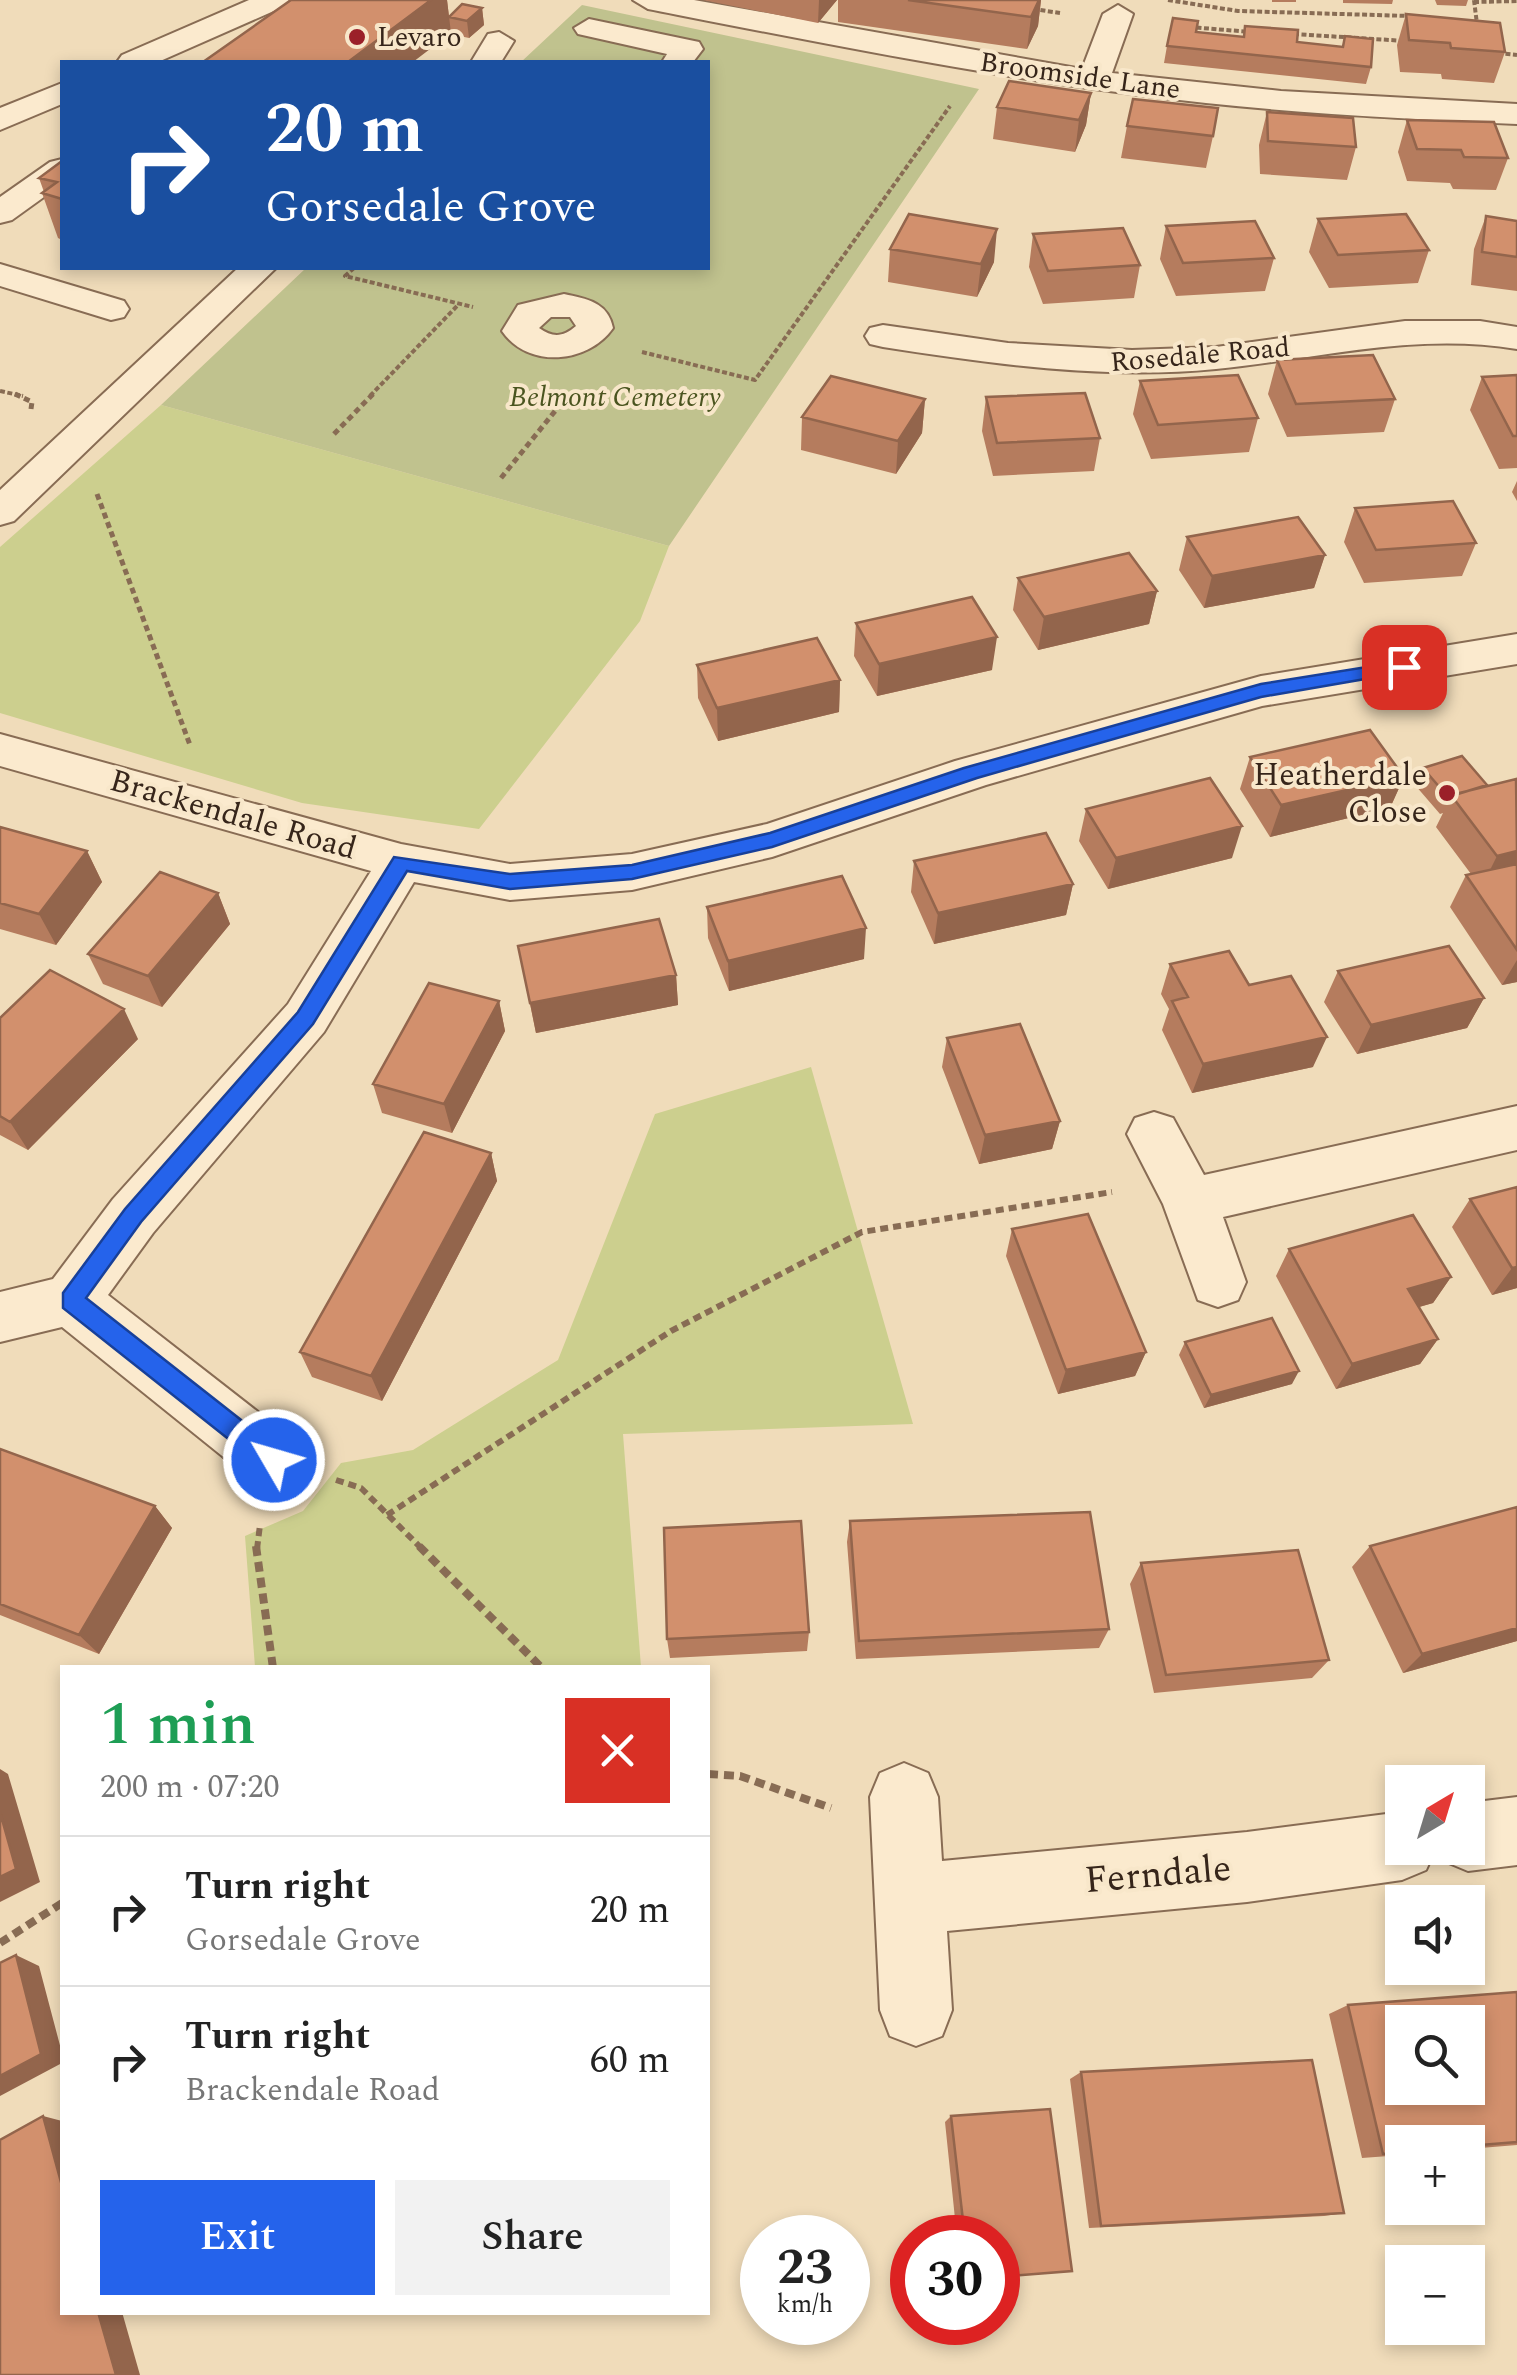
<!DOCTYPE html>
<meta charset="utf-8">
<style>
:root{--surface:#fff;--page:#f2f2f2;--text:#222;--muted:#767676;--line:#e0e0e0;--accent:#2563eb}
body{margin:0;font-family:Spectral,serif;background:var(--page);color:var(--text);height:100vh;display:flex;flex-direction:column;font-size:38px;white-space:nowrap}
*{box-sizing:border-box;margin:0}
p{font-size:32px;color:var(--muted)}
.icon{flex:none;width:55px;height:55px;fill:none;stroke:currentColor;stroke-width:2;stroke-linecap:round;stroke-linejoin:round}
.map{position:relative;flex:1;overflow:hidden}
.sheet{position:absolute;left:60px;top:1665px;width:650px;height:650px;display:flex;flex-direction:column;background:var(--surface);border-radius:0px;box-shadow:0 5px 15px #0003}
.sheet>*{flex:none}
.hud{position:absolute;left:60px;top:60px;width:650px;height:210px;border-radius:0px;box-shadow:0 5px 15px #0003;background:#1a4fa0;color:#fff;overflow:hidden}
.needle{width:65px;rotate:38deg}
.fabs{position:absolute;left:1385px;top:1765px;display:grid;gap:20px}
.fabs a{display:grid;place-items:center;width:100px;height:100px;border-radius:0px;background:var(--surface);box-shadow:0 5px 15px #0003;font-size:50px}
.speed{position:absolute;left:740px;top:2215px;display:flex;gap:20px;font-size:50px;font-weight:700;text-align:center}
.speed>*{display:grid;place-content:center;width:130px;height:130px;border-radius:50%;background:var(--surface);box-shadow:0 5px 15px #0003;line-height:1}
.speed small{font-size:25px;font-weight:400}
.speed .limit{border:15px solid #d22;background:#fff;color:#111}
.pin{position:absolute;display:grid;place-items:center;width:85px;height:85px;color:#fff;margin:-42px;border-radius:20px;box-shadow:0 5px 15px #0006}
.me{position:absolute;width:110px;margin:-55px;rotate:308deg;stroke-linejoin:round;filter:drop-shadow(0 0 8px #0008)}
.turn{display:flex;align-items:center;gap:35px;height:210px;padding:0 40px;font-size:45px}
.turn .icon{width:130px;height:130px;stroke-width:2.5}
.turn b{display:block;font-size:70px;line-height:85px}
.round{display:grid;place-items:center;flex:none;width:105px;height:105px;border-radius:0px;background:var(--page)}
.headline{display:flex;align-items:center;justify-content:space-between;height:170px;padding:0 40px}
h1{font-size:60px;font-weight:600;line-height:75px;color:#1e9e55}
.action{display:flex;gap:20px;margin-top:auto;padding:20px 40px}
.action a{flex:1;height:115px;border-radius:0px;background:var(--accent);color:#fff;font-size:40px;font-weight:600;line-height:115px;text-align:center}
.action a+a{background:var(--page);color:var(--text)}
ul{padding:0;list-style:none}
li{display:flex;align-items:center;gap:30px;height:150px;padding:0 40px;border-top:2px solid var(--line)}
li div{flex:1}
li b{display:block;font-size:38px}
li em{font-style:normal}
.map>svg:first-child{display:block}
</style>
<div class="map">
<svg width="1517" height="2375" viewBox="0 0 1517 2375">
<rect width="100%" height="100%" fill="#f0dcba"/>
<path fill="#cccf8e" d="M161,405L669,546L640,621L479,829L302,803L0,713V547Z
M811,1067L913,1424L623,1434L641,1667H255L245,1536L303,1511L341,1463L413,1450L558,1360L655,1114Z"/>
<path fill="#c0c28e" d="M582,5L979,89L669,546L161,405L306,268H708V62H521Z"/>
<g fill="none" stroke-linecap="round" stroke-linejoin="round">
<g stroke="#886c54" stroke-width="4">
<path id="minor" d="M249,0H289L285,6L158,62H117L122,55Z
M633,0H694L1082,69L1103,14L1118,5L1133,14L1112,73L1281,91L1517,104V124C1391,118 1265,112 1140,95C975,74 811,41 648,9Z
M589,19L699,42L703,49L693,62H662L667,54L578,34L574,28Z
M499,32L514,41L501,62H471L488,34Z
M62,83V104L0,130V108Z
M62,159V184L12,220L0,223V197L50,162Z
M0,264L124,301L129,309L124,317L111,320L0,286Z
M238,268H276L14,521L0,525V490Z
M564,294C587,299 608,302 613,328C588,364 528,369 502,331L518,305ZM551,317H570L576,326C563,337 553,338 539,328Z
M1405,321H1480L1517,327V349C1414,332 1318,359 1216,369C1104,380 993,364 883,347L870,344L865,336L870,328L883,325L1008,343L1132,350L1216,347Z
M1517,634V664L1262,706L986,785L772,857L632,890L510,900L414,882L324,1032L153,1233L108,1295L294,1440L303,1460L294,1480L273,1488L252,1480L62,1327L0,1342V1292L53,1279L113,1199L288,1004L371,871L0,766V734L401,844L510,864L632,854L767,824L955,761L1261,676Z
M1517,1106V1150L1223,1217L1246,1282L1238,1300L1218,1307L1198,1300L1163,1204L1127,1134L1135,1118L1154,1112L1173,1118L1204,1175Z
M904,1763L928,1773L938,1797L942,1861L1247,1832L1402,1812V1848H1436L1426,1870L1402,1880L1247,1902L947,1931L952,2010L942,2036L916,2046L890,2036L880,2010L870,1797L880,1773Z
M1517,1797V1865L1468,1871L1444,1861L1438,1848H1468V1803Z"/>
</g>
<path stroke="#886c54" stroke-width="4" stroke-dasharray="5 2.5" stroke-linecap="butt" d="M1168,0L1238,11L1410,16
M1474,0L1477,24
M1474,2L1517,1
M1033,9L1060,13
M1189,27L1251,32
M1294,34L1406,41
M1498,53L1517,55
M354,268L345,276L473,307
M642,352L755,380L950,106
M0,391L23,396
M370,396L458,305"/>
<path stroke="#886c54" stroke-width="5" stroke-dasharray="6 4" stroke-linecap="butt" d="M15,394L32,402L31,409
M334,434L373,394
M501,478L568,395
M97,494L190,745"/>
<path stroke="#886c54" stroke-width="6" stroke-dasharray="8 5" stroke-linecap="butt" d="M336,1480L361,1488L422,1549
M387,1515L671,1331L862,1232L1112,1192
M257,1549L260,1525"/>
<path stroke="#886c54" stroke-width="8" stroke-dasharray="10 6" stroke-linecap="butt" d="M256,1546L273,1668
M419,1546L542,1668
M708,1774L740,1776L831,1808
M0,1943L62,1903"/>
<use href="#minor" fill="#fbeace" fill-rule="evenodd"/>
</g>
<path fill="#b57c5e" d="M291,0H447L449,17L482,8L484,25L469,38Z
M703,0H837L818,23Z
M838,0H1041L1038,26L1027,49L838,22Z
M1272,0H1296V2H1272Z
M1343,0H1393L1392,4L1343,3Z
M1435,0H1468L1466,6L1437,5Z
M1406,14L1505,52L1494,83L1442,79L1441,74L1400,72L1397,45Z
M1196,32L1342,47L1345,36L1371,67L1366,84L1164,63L1167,46Z
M1091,93L1086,125L1075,152L993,139L997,107Z
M1267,112L1356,147L1347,180L1260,174L1259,145Z
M1407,120L1508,158L1496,190L1453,189L1450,183L1407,181L1398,152Z
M1127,126L1213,136L1206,168L1121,158Z
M62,161V240L58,238L42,193L44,192L39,178Z
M1486,216L1517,221V291L1471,285L1474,249Z
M1318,219L1429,250L1418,283L1329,288L1309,252Z
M1166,226L1274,258L1265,291L1176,296L1160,259Z
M1033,234L1140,265L1134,298L1043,304L1029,267Z
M890,249L994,262L977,297L888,282Z
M1277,360L1395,399L1384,432L1287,437L1268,394Z
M1517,375V468L1499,469L1470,410L1482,377Z
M1140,381L1258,418L1249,452L1151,459L1133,414Z
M986,397L1100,438L1094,471L993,476L982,431Z
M925,399L922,433L896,474L801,450L802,417Z
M1517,481V501L1512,492Z
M1355,508L1476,543L1462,576L1364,583L1344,542Z
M1187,537L1325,555L1314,588L1204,608L1179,570Z
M1018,578L1157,591L1149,624L1038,650L1013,610Z
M856,623L992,670L877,696L854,656Z
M697,665L840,680L839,712L718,741L698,698Z
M1250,757L1404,777L1390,808L1270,837L1240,789Z
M1423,768L1487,785L1486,787L1517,780V982L1502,985L1450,907L1466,875L1471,874L1436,827L1443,813L1440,814L1415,785Z
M1086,809L1232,858L1108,889L1079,841Z
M0,827L87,851L102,882L56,945L0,929Z
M914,861L1073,884L1066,915L934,944L911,892Z
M218,893L230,924L162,1007L103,984L88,954Z
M707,907L864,959L729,991L708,938Z
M518,946L676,975L678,1005L536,1033Z
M1170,964L1249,985L1313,1067L1192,1093L1162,1030L1169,1009L1161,994Z
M1338,971L1484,998L1467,1028L1357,1054L1324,1002Z
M499,1001L505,1031L452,1133L382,1113L373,1084Z
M0,1018L138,1039L28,1150L0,1135Z
M947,1038L1060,1121L1052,1149L979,1164L942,1067Z
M491,1153L497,1181L382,1401L312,1377L300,1352Z
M1517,1187V1288L1492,1295L1452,1227L1470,1199Z
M1012,1229L1146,1352L1135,1376L1058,1394L1006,1256Z
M1289,1249L1451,1277L1433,1303L1419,1307L1438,1339L1420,1364L1336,1389L1276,1276Z
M1185,1342L1292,1384L1204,1408L1179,1355Z
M0,1449L155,1506L172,1528L99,1654L0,1615Z
M850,1521L1109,1629L1099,1648L856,1659L847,1542Z
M1370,1546L1517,1641L1403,1673L1352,1567Z
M1141,1563L1329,1660L1312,1678L1154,1693L1130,1584Z
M809,1632L807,1651L670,1658L667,1639Z
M1517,1992V2145L1468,2149V2142H1402V2155L1362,2158L1329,2014L1348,2005Z
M1081,2072L1344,2213L1324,2216L1089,2228L1070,2079Z
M951,2116L998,2238H957L945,2122Z"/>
<path fill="#93654c" d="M431,0H447L451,33L413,62H348Z
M819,0H837L818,23Z
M1039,0H1041L1038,26L1027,49L1031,17Z
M482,8L484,25L469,38L467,21Z
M1091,93L1086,125L1075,152L1079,120Z
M997,229L994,262L977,297L981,264Z
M925,399L922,433L896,474L898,441Z
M1325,555L1314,588L1204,608L1212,576Z
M1157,591L1149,624L1038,650L1044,617Z
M997,637L992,670L877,696L879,664Z
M840,680L839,712L718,741L717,708Z
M1404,777L1390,808L1270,837L1281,805Z
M1242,826L1232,858L1108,889L1116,858Z
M87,851L102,882L56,945L39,914Z
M1517,851V878L1481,888L1497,856Z
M1073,884L1066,915L934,944L938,913Z
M218,893L230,924L162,1007L148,976Z
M866,928L864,959L729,991L728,961Z
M1517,960V982L1502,985Z
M676,975L678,1005L536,1033L530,1003Z
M1484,998L1467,1028L1357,1054L1371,1025Z
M499,1001L505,1031L452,1133L444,1104Z
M124,1009L138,1039L28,1150L10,1122Z
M1327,1037L1313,1067L1192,1093L1203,1064Z
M1060,1121L1052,1149L979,1164L985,1135Z
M491,1153L497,1181L382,1401L371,1376Z
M1517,1267V1288L1492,1295L1512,1268Z
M1451,1277L1433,1303L1391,1315L1408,1289Z
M1438,1339L1420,1364L1336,1389L1352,1364Z
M1146,1352L1135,1376L1058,1394L1066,1370Z
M1299,1371L1292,1384L1204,1408L1211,1395Z
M155,1506L172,1528L99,1654L79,1635Z
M1517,1628V1641L1403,1673L1422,1654Z
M0,1769L8,1774L40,1882L0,1902Z
M16,1955L39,1966L62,2053V2063L0,2096V2076Z
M43,2116L62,2121V2186Z
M98,2312H122L140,2375H116Z"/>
<path fill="#d2906d" stroke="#93654c" stroke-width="2.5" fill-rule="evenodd" d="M291,0H431L348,62H203Z
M908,0H1039L1031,17Z
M462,4L482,8L467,21L449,17Z
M1406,14L1500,23L1505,52L1451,48L1450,43L1409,40Z
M1173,18L1198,21L1196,32L1244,37L1245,26L1298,30L1297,42L1343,47L1345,36L1373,39L1371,67L1167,46Z
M1009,81L1091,93L1079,120L997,107Z
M1133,99L1218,108L1213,136L1127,126Z
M1267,112L1353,118L1356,147L1268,141Z
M1407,120L1494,122L1508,158L1464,157L1461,150L1417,149Z
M62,161V199L42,193L57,182L39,178Z
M909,214L997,229L981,264L890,249Z
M1406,214L1429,250L1338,255L1318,219Z
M1486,216L1517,221V257L1482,252Z
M1255,221L1274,258L1183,263L1166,226Z
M1123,228L1140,265L1048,271L1033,234Z
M1373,355L1395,399L1296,404L1277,360Z
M1238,375L1258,418L1158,425L1140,381Z
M1517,375V436H1513L1482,377Z
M831,376L925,399L898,441L802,417Z
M1085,393L1100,438L997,443L986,397Z
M1453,501L1476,543L1376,550L1355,508Z
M1298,517L1325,555L1212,576L1187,537Z
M1129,553L1157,591L1044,617L1018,578Z
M972,597L997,637L879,664L856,623Z
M817,638L840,680L717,708L697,665Z
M1370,730L1404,777L1281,805L1250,757Z
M1462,756L1487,785L1448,797L1423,768Z
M1210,778L1242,826L1116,858L1086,809Z
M1516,779L1517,851L1497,856L1451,795Z
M0,827L87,851L39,914L0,903Z
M1046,833L1073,884L938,913L914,861Z
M1517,864V950L1466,875Z
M160,872L218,893L148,976L88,954Z
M842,876L866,928L728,961L707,907Z
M659,919L676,975L530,1003L518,946Z
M1449,946L1484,998L1371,1025L1338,971Z
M1229,951L1249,985L1291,976L1327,1037L1203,1064L1172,1001L1188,997L1170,964Z
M50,970L124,1009L10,1122L0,1116V1018Z
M429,983L499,1001L444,1104L373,1084Z
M1020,1024L1060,1121L985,1135L947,1038Z
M424,1132L491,1153L371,1376L300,1352Z
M1517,1187V1267L1512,1268L1470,1199Z
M1088,1214L1146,1352L1066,1370L1012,1229Z
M1413,1215L1451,1277L1408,1289L1438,1339L1352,1364L1289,1249Z
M1272,1318L1299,1371L1211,1395L1185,1342Z
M0,1449L155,1506L79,1635L0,1604Z
M1517,1507V1628L1422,1654L1370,1546Z
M1090,1512L1109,1629L859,1641L850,1521Z
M801,1521L809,1632L667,1639L664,1528Z
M1298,1550L1329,1660L1166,1675L1141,1563Z
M0,1812L16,1869L0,1877Z
M16,1955L41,2054L0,2076V1963Z
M1517,1992V2142L1468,2146V2142H1402V2152L1383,2154L1348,2005ZM1402,2022H1468V2088H1402Z
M1312,2060L1344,2213L1101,2226L1081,2072Z
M1050,2109L1072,2271L998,2277V2238H965L951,2116Z
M43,2116L62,2186V2312H98L116,2375H0V2140Z"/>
<path fill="#2563eb" stroke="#184099" stroke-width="2.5" d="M1404,661L1414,667L1411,671L1261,697L977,778L772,847L632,879L510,889L407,871L313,1024L141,1222L86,1298L282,1452L286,1460L282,1468H265L63,1308V1293L125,1209L298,1012L394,857L510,874L632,865L770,833L964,768L1261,684Z"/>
<g fill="#9b2029" stroke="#f8e7ca" stroke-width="4">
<circle cx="357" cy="37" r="10"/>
<circle cx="1447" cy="793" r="10"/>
</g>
<g text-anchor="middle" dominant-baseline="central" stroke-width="8" stroke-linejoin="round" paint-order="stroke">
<g font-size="28" fill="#36251a" stroke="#f8e7ca" text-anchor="start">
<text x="377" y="37">Levaro</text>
</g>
<g font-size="28" fill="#36251a" stroke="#f8e7ca">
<text transform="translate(1080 76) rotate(8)">Broomside Lane</text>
<text transform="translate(1200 355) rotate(-5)">Rosedale Road</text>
</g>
<g font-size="28" font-style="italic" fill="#4a541f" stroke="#f8e7ca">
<text x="615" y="397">Belmont Cemetery</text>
</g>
<g font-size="32" fill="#36251a" stroke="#f8e7ca" text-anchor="end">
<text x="1427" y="775">Heatherdale<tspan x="1427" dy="37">Close</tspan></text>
</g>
<g font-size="32" fill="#36251a" stroke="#f8e7ca">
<text transform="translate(233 815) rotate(16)">Brackendale Road</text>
</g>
<g font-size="38" fill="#36251a" stroke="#f8e7ca">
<text transform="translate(1158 1875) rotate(-5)">Ferndale</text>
</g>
</g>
</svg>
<div class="fabs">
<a><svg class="needle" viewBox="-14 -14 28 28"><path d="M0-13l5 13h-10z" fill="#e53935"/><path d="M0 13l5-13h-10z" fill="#767676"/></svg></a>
<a><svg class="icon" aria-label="sound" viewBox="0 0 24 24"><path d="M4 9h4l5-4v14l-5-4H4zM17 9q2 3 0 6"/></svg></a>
<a><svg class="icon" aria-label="search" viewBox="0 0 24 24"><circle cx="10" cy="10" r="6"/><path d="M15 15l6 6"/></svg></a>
<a>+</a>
<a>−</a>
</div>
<div class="speed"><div>23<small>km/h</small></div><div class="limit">30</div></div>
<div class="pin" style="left:1404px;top:667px;background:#d93025"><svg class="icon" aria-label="arrive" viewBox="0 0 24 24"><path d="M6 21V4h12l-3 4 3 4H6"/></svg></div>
<svg class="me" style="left:274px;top:1460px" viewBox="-20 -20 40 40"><circle r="17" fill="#2563eb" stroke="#fff" stroke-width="3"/><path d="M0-11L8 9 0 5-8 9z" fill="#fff"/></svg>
<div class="hud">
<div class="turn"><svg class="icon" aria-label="right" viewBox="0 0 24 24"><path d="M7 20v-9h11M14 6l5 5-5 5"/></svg><div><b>20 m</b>Gorsedale Grove</div></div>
</div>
<section class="sheet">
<div class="headline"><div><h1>1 min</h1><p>200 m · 07:20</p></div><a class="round" style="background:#d93025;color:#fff"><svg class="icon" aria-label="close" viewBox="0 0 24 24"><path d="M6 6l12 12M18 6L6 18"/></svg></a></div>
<ul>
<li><svg class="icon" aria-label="right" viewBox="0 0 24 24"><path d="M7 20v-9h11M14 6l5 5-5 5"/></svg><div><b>Turn right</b><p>Gorsedale Grove</p></div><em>20 m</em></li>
<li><svg class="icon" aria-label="right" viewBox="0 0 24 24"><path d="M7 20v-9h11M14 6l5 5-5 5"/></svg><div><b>Turn right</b><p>Brackendale Road</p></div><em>60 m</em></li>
</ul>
<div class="action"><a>Exit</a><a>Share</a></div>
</section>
</div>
